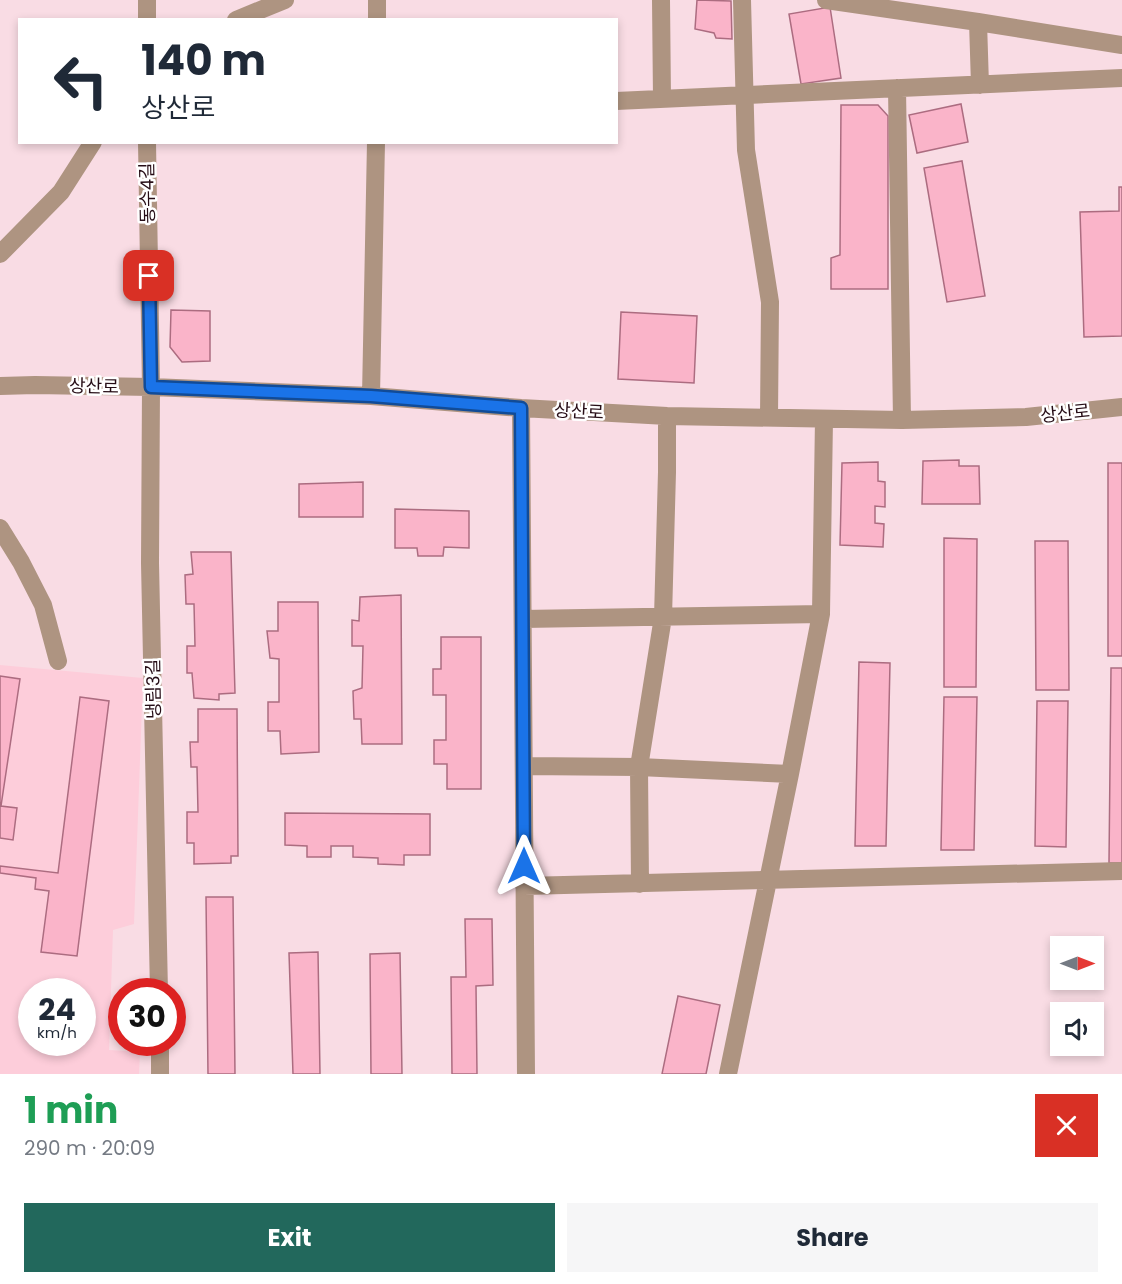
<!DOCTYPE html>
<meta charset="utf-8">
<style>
:root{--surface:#fff;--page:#f6f6f7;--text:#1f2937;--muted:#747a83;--accent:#22685c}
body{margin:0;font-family:Poppins,"Noto Sans KR",sans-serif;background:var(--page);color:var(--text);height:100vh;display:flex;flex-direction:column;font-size:22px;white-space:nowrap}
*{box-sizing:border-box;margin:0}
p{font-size:20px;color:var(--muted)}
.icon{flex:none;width:33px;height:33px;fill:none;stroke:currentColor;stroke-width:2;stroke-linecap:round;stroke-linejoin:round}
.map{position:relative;height:1074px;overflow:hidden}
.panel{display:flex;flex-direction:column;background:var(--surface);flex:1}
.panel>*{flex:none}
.top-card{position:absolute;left:18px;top:18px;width:600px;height:126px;border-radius:0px;box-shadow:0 3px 9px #0003;background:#fff;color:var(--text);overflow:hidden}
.needle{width:39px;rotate:90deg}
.buttons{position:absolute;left:1050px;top:936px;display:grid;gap:12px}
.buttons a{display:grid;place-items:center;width:54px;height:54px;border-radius:0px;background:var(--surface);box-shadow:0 3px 9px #0003;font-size:30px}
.speed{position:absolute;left:18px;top:978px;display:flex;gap:12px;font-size:30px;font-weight:700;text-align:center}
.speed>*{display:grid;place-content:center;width:78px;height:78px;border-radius:50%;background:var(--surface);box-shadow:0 3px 9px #0003;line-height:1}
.speed small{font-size:15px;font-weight:400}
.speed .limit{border:9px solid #d22;background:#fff;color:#111}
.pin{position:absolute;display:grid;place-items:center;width:51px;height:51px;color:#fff;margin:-26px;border-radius:12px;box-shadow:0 3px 9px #0006}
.me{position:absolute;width:66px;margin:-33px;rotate:0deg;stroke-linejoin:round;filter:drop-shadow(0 0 4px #0008)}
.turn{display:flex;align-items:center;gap:21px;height:126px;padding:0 24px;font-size:27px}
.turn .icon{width:78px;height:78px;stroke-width:2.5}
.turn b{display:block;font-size:42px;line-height:51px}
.round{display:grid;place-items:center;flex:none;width:63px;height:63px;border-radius:0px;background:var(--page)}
.headline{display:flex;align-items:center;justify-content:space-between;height:102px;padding:0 24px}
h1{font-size:36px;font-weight:700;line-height:45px;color:#1e9e55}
.cta{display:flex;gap:12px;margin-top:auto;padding:12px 24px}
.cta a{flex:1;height:69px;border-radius:0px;background:var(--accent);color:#fff;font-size:24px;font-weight:700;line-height:69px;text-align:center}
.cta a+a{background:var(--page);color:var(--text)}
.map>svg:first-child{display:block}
</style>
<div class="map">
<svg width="1122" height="1074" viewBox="0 0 1122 1074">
<rect width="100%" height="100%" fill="#f9dce4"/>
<path fill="#fdcdda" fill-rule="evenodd" d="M0,665L143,678L134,924L113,930L109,1050L140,1052L139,1074H0ZM32,992H82V1042H32Z"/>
<path fill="#fab4c9" stroke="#ac6c80" stroke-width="1.5" d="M697,0L731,1L732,39L716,38L714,33L695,29Z
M830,7L841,78L801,84L789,14Z
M961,104L968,142L917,153L909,115Z
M841,105H878L888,116V289H831V258L840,255Z
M962,161L985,296L947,302L924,168Z
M1119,187H1122V336L1084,337L1080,212L1119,211Z
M171,310L210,311V361L182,362L170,347Z
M621,312L697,316L694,383L618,379Z
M959,460V466H979L980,504H922L923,461Z
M878,462V481L885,482V507L875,506V523L884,524L883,547L840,545L842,463Z
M1108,463H1122V656H1108Z
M363,482V517H299V484Z
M395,509L469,511V548L444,547L443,556H418L417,548H395Z
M944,538L977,539L976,687H944Z
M1035,541H1068L1069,690H1036Z
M191,552H231L235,693L219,694V700L194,698L192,673H187V646H195L194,604H186L185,575L193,574Z
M401,595L402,744H362L361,719H354L353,691L362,688L363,646H352V620L359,621L360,597Z
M278,602H318L319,752L281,754L280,731H268V702H279V659L270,658L267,631H278Z
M441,637H481V789H447V764H434V740H446V695H433V669H441Z
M859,662L890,663L886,846H855Z
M1111,668H1122V863H1109Z
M0,676L20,679L1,806L17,808L13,840L0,838Z
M80,697L109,701L77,956L41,952L49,891L35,889L36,878L0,873V866L58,873Z
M944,697H977L974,850H941Z
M1037,701H1068L1066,847L1035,846Z
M198,709H237L238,856H231V863L194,864V843H187V812H198L197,767H191L190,742H198Z
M285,813L430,814V855H404V865L378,864V858L353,857V846H331V857H307V846L285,845Z
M206,897H233L235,1074H208Z
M465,919H492L493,985L476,986L477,1074H452L451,977H466Z
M318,952L320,1074H293L289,953Z
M400,953L402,1074H371L370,954Z
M678,996L720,1005L706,1074H662Z"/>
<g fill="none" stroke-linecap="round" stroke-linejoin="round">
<path stroke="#ae9481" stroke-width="18" d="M147,0V20
M377,0V20
M661,0L662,99
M742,0L746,150L770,302L769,417
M826,0L978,22L980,85
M236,20L285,0
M978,22L1122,45
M897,88L902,420
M616,101L1122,78
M147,142L151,387L150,563L159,992
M0,254L61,192L93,142
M0,386L35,385L151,387L371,396L521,408L667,416L902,420L1026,417L1122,407
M371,396L376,142
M521,408L526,1074
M0,528L21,562L43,605L58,661
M523,619L821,614
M524,766L639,767L790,774
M640,884L639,767L663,617L667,472V416
M524,886L1122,871
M160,1042V1074
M728,1074L790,774L821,614L824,419"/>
</g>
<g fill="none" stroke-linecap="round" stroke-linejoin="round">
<g stroke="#114b97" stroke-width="15">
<path id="route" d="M149,276L151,387L371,396L521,408L524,866"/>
</g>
<use href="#route" stroke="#1a73e8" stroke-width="10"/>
</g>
<g text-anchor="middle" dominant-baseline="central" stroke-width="5" stroke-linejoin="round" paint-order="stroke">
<g font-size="18" fill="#260d16" stroke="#fff">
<text transform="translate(147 193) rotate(-91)">동수4길</text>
<text transform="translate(94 386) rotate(1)">상산로</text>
<text transform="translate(579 411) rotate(3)">상산로</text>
<text transform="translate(1065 413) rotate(-6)">상산로</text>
<text transform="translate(153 689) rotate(-91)">냉림3길</text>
</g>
</g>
</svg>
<div class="buttons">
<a><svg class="needle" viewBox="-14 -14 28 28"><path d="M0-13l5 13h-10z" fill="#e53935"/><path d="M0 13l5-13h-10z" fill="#747a83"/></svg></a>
<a><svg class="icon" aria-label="sound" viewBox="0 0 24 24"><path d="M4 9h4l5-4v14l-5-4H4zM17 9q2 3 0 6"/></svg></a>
</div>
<div class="speed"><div>24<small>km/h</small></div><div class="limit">30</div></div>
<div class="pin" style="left:149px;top:276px;background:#d93025"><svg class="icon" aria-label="arrive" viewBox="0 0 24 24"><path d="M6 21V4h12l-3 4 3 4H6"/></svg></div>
<svg class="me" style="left:524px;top:866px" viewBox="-20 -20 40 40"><path d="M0-17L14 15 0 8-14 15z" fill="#1a73e8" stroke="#fff" stroke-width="4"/></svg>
<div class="top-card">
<div class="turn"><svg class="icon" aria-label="left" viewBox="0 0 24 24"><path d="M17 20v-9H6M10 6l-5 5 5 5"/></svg><div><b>140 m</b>상산로</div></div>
</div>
</div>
<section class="panel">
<div class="headline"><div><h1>1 min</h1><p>290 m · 20:09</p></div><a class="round" style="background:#d93025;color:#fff"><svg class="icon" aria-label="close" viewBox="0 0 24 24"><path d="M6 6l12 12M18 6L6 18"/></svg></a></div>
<div class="cta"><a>Exit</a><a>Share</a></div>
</section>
